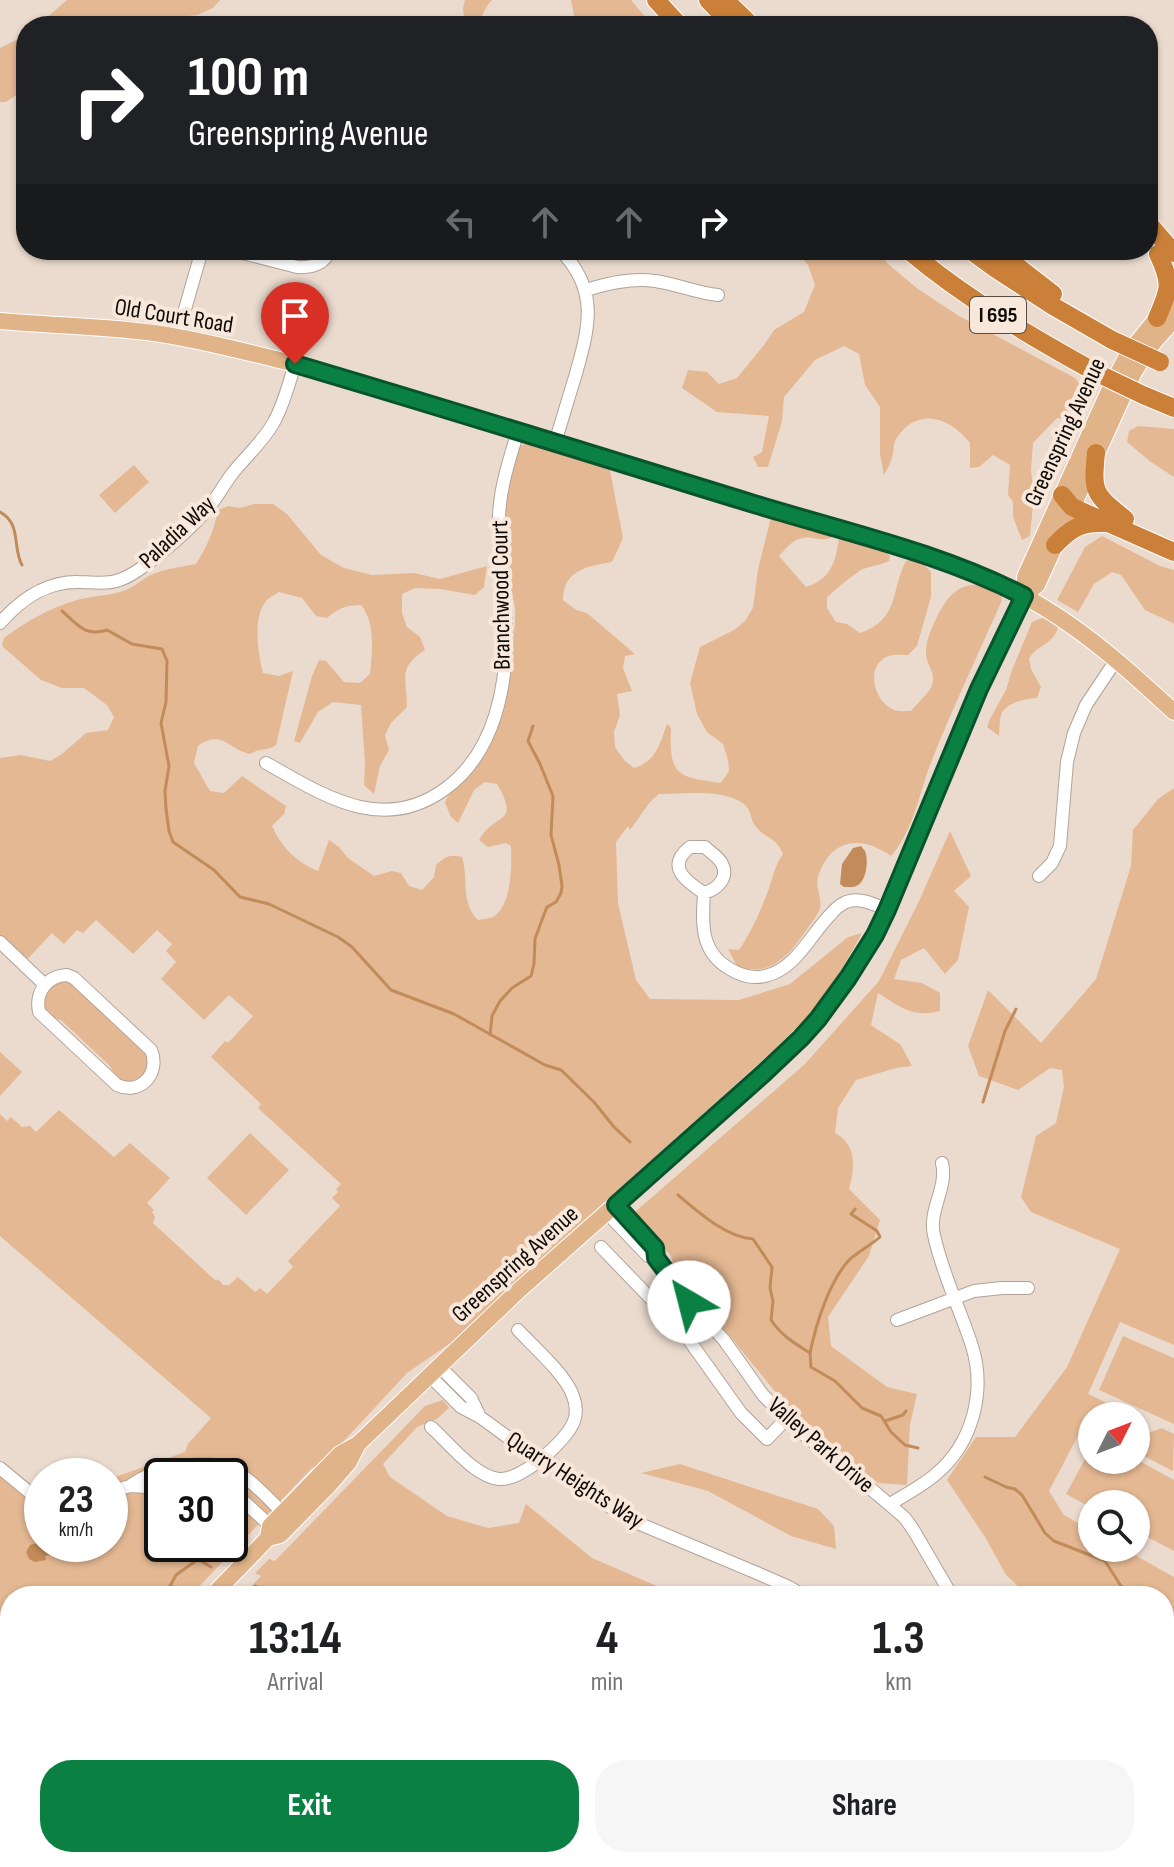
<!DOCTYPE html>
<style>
:root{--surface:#fff;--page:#f6f6f6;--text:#202124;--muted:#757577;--accent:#0b8043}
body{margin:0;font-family:"Sofia Sans Condensed",sans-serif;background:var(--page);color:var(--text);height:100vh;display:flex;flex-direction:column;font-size:30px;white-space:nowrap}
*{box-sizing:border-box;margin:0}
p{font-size:26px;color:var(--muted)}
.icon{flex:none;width:44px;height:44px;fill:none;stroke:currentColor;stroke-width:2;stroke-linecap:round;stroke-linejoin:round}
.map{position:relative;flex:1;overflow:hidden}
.sheet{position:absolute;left:0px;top:1586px;width:1174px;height:282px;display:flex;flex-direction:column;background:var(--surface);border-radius:32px 32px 0 0;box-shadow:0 2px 6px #0004}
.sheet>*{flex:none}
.top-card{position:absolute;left:16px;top:16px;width:1142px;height:244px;border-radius:32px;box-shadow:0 2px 6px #0004;background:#202124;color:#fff;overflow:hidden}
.needle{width:52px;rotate:48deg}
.buttons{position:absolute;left:1078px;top:1402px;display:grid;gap:16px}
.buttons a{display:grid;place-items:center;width:72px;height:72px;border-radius:50%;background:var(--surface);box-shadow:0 2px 6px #0004;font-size:40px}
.speed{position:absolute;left:24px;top:1458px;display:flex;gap:16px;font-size:40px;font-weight:700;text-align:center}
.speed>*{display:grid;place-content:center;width:104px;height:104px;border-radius:50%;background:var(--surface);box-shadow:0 2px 6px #0004;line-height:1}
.speed small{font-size:20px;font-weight:400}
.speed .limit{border:4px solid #111;border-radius:12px;background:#fff;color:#111}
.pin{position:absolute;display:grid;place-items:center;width:68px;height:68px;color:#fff;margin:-82px -34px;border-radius:50% 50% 50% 0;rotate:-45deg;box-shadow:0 0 8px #0007}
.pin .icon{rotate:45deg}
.me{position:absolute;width:88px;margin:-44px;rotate:323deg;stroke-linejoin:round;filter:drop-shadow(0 0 6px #0008)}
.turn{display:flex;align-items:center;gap:28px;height:168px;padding:0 40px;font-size:36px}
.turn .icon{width:104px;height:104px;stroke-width:2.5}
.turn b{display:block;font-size:56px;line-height:68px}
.lanes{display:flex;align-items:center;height:76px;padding:0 40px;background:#0003;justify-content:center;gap:40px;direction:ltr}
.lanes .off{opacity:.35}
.eta{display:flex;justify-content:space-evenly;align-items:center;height:136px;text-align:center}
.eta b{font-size:48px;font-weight:700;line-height:56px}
.action{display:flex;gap:16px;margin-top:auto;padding:16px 40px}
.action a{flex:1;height:92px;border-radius:32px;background:var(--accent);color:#fff;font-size:32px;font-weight:700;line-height:92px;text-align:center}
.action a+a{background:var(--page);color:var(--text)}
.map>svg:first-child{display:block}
</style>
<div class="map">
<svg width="1174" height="1867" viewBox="0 0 1174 1867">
<rect width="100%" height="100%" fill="#ebdbcf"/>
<path fill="#e4b893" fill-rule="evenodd" d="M67,0H220L213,8L197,15L178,17L169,26H37Z
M465,0H492C482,10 481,28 465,25L463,8Z
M571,0H631L653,26L594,25L575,20Z
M26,35V88L6,102H0V48Z
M796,250H876L888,264L918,289L959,316L1075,378L1089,396L1079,420L1057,418L1033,443L1031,470L1034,496L1030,536L1022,540L1013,517V502L1008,495L1010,465L993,455L979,467L970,468V443C950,417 917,406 896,439C893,444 894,452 892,458C890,464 887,470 884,475L880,454V407L865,385L859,354L844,346L815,360L784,397L782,421L768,467H758L753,457L762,452L769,416L717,412L682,388L688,370L707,372L719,384L737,378L764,345L774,330L804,312L815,285L808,265Z
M1138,426L1174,429V477L1151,462L1127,442L1129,431Z
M528,443L601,462L610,470L623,538L612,562C588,566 563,570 563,600L576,610L587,613L635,654L625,656L623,668L632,691L617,694L620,715L614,732L615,747L624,760L634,768C656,762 660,743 667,724L671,728C669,776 677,777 721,783L729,771L728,760L723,744L707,732L697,714L690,683L700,647L734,630L745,621L753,608L758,569L771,518L821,525L832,531L831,538C822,540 820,539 812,538C796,535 788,546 779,556L806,587C831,579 835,563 839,539C855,533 879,544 890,556L889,561C880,565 872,566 863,569C858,571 830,593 827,598V608L836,622L847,624L860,633C900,619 890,592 906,561L918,559L931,572V597L917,646L908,655C903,655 894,654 889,656C865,664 873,700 892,709C897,712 905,711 911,711C917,703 931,692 933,682C935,672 925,662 926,652C926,640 932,627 937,617C951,587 970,576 1001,592L1002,600C978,655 952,709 930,765C919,795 913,831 891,856C860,834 830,839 818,877C815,888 822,897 820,908C818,915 811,923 807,929C790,954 770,979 737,966L728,949L739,950C752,931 760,912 768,891C773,877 775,865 783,854C775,836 768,840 757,828C750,821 752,812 746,806C728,788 683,794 659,794L650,802L630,830L628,826L616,842L618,903L636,980L650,999L739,1000L790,984L848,937L862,933L832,987L807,1020L549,1252L455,1340L407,1373L316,1471L313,1467L190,1596H10V1749L0,1756V1464L24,1484L42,1494V1544H110V1479L185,1452L188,1444L211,1418L0,1236V1114L7,1121L11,1117L22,1127L30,1126L36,1132L59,1110L114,1157L130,1143L170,1178L147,1203L154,1210L152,1212L155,1217L153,1223L216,1281L218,1279L223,1285H229L238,1277L255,1292L260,1288L267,1294L293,1267L288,1261L340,1206L332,1198L338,1192L336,1189L341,1184L258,1108L261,1104L211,1057L225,1041L228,1043L253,1016L229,995L204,1020L161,979L176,962L166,951L172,944L157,930L133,954L96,920L83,933L77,930L64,944L52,933L20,967L0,948V758L21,755L50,761L62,754L86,733L108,730L114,717L107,705L84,688H62L41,680L2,646L4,638C27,621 49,608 77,600C91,596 106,596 120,592C132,589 142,579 153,574C168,568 181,567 196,564C207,547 214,530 218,510L228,506L240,508L254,504H273L287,514L321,555L344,568L372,575L414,573L440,579L487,566L484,587L475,595L440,589L415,588L402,594V613L407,627L420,637L425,650C397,668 407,678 407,707L391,723L385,735L389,750L380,766L374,794L364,785L365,764L361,705L333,702L318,712L300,743L294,741L312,676L319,660L326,661L344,682L360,683L370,674C372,653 376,623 361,605C346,605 339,608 327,618L316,616L302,598L279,592C275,595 271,596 267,600C252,616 258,653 263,673L279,676L293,671L276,745C268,751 259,748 250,754C228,749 222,729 198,746L194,763L210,791L224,793L242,776L286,806L284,814L272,826C282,848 296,862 318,871L329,840L339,847L348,858L374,876L392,871L401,873L409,886L422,890L434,877L436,865C445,857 450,854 462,857C469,879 460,902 478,920C479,920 489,918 491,918C512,909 512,865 511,846L506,843L488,847L479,840C495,811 521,826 497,784L485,782L474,790L458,823L451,817L445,803C450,787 472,773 483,757C500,733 504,699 509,670C512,654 516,625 515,609C513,591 505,574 503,556C500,520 508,481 517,447ZM162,1476H230V1544H162Z
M134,465L149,482L115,513L99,495Z
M1102,536L1160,566L1174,570V625L1173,623L1145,610L1121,575L1112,572L1094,584L1078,612L1057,600L1085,547Z
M1042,618H1053L1058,628C1051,646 1040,643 1029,658L1031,669L1041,687L1037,698C1025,699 1006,702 1001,715C999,721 1000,730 999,736L987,727L991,717L1006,690L1012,670L1032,622Z
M1174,788V1345L1120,1322L1088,1394L1124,1411L1127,1416H1092V1430H1081L1049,1491L1064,1515L1092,1531V1548H1122L1174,1577V1822L1164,1832V1596H1029L1006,1575L985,1537L947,1480L976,1437H1015L1067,1367L1120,1249L1031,1212L1021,1197L1036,1136L1056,1123L1064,1087L1062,1070L1050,1068L1018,1090L979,1076L968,1046L988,990L1041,1043L1096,979L1131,866L1133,830L1158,799Z
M950,831L971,876L954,891L969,907L958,960L945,974L924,948L901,960L894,979L922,983L940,993V1011C912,1018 900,1007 878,993L871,1025L901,1045L912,1066L896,1068L856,1080L838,1108L835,1133C857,1144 855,1168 849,1189L880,1220L869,1256L828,1317L831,1346L887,1387L917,1394L910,1425L907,1485L878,1483L791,1411L675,1269L671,1256L635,1212L805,1064L879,981L920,899Z
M65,978L83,991L84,995L133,1041L138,1042L149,1053L150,1068C135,1084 121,1090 110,1066L61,1020C50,1019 44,1009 42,998L53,983Z
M0,1052L22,1072L0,1096Z
M250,1133L289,1170L246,1215L207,1178Z
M1123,1336L1174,1358V1424L1099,1390Z
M443,1400L449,1408L437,1419L417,1427L383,1464L390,1477L447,1516L488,1528L519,1523L526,1504L592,1558L680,1596H233L238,1590L245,1593L261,1576L255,1573L269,1559L275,1561L425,1406Z
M1136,1425L1151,1432L1162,1428L1174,1434L1173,1471L1136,1452Z
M1092,1446V1460L1136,1459L1174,1480V1551L1136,1531V1504H1092V1508L1066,1494Z
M680,1464L818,1509L834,1526L836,1549L791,1536L708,1491L641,1473Z
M10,1796V1858H225L239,1867H0V1803Z
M425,1858L472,1859L479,1867H417Z
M804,1858H1144L1137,1867H826Z"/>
<path fill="#c28b5a" d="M861,846C862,848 864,849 865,851C869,860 866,881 858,885C854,888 849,887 844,887L840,884L842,864L853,848Z
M37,1543L44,1547L48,1544H58L60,1553L45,1556L46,1560L35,1562L29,1559L26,1552L30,1545Z"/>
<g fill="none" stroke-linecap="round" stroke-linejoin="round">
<path stroke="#c28b5a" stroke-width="3" d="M0,512C22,524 12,547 22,565
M62,611C78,625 85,637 107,630L132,644L162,649L167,661L166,702L161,723L169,766L165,791L166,809L169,831L173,842L214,870L240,897L269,904L338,937L352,947L391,990L454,1014L545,1065L561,1070L594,1102L614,1127L630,1142
M490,1035L492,1016L500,1001L512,988L531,976L534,964L535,939L543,917L547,907L556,902L561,893L562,886L559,865L551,835L553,796L540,764L528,741L533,726
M983,1102L1005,1031L1016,1009
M678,1195C698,1212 726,1237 753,1239L772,1267L770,1288L773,1301L771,1320C782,1336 794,1343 810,1353L811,1367L835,1381L862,1408L881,1416L891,1432L905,1445L918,1448
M810,1353C816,1324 829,1282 849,1260C856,1253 871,1245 880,1237L877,1231L851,1214L855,1209
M885,1421L903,1415L906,1411
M985,1477L1006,1487L1015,1489L1022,1495L1045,1533L1054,1541L1105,1561L1121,1586L1127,1593L1133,1596
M184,1557L201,1561L211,1567
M255,1586L276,1596
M162,1596L169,1588L176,1575L197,1560
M1164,1616L1174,1625
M1164,1655L1174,1641"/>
<g stroke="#b1a397" stroke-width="14">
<path id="minor" d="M231,250L297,267C312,268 324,265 330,250
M586,290C609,283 631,278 655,281C677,284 696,293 718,295
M177,337L202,250
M555,442C562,421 568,399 575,377C589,328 600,290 560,250
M0,623C21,599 46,581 79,582C93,582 108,585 122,579C143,571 187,532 203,514C215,502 222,487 232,474C246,456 263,442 274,422C284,404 289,383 295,364
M266,763C323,795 382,835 445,789C496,752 508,683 506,624C504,589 498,555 499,520C499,490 509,461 518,431
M1039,876L1052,863L1060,846L1067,762L1074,733L1086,705L1116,660
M704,893C684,880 666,866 690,847H705C710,852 717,856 721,862C730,877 718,889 704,893C702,923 700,952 730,969C740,975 753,979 765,976C796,969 810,935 831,914C835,909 840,905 846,902C860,897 874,904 887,910
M0,942L45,985
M67,975L74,978L151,1050C161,1073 140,1096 117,1085L39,1012C35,992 47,976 67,975Z
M616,1205L655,1248L656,1258L689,1302L724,1340L763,1395L795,1427L877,1494L905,1518L914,1531L952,1596
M607,1213L648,1256L656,1258
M601,1247L684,1333L741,1413L767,1439L786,1419
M897,1320L974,1291L1002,1288H1028
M439,1366L471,1398L480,1417
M429,1375L461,1407L480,1417L513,1441L556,1466L610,1507L640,1524L757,1573L789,1587L804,1596
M431,1427C448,1442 475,1477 499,1479C521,1481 567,1441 574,1421C577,1413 576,1404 573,1396C566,1375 534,1347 518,1330
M0,1468L29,1492L42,1498
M130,1486C144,1475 158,1472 175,1468C233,1454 249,1480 287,1517
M230,1489L275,1530
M110,1492L130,1486L162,1488
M890,1504C905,1495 922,1486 936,1474C973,1443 986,1391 972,1346C960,1309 942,1273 934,1235C928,1210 948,1188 942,1163
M305,1858L315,1867
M590,1858L608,1867
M353,1867L361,1858"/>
</g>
<g stroke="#fff" stroke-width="18">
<path id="major" d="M0,321C54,326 108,326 161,334C206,341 250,353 295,364L935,558C972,571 1009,586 1043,607C1091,636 1133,674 1174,712
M1024,596L1025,577L1109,391L1128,354L1157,318L1174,301
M268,1538L270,1526L340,1454L358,1444L518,1291L763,1074L818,1019L848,978L875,935L989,666L1024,596L1037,585L1133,374L1148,349L1174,319
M212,1596L268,1538L280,1535L329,1485L349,1462L358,1444
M0,1769L10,1762
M0,1784L10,1777"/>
</g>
<g stroke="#fff" stroke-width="20">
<path id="highway" d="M656,0L680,26
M708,0L733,26
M725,0L752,26
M1148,223L1174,253
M908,250C965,298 1030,336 1095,372
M970,250L996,269L1053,306L1112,340
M1002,250L1017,266L1053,294
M1157,318C1170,288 1172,284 1158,254
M1143,395L1174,408
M1096,453C1092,493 1094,494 1125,519
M1062,495L1072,507L1174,552
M1055,545C1071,528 1081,522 1105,523"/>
</g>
<use href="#minor" stroke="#fff" stroke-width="12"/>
<use href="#major" stroke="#e0b388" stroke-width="16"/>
<use href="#highway" stroke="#cb8039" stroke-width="18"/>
<g stroke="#fff" stroke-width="20" stroke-linecap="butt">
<path id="highway-bridge" d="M1112,340L1160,362
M1095,372L1143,395"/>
</g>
<use href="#highway-bridge" stroke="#cb8039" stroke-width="18"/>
</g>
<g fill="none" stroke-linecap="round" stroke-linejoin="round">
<g stroke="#07532c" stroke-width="20">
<path id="route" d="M295,364C448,409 601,457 754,504C845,532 938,552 1024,596L979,689L887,910L875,935L848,978L818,1019L801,1038L763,1074L616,1205L655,1248L656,1258L689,1302"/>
</g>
<use href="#route" stroke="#0b8043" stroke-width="14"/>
</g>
<g text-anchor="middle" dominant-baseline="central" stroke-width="8" stroke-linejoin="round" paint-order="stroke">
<rect fill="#f8e8dc" stroke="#554d46" stroke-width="2" x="970" y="297" width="56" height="36" rx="6"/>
<g font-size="22" font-weight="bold" fill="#0f0a06">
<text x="998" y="315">I 695</text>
</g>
<g font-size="24" fill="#0f0a06" stroke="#f8e8dc">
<text transform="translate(174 316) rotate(9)">Old Court Road</text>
<text transform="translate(1065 432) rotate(-65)">Greenspring Avenue</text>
<text transform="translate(177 532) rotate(-43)">Paladia Way</text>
<text transform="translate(501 595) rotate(-91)">Branchwood Court</text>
<text transform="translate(515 1264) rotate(-42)">Greenspring Avenue</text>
<text transform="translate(821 1445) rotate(41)">Valley Park Drive</text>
<text transform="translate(575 1480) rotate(33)">Quarry Heights Way</text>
</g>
</g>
</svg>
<div class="buttons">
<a><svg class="needle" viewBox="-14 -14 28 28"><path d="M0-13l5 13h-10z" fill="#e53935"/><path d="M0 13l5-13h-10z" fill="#757577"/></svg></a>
<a><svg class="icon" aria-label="search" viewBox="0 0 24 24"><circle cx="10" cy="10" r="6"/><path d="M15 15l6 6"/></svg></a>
</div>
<div class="speed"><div>23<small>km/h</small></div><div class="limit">30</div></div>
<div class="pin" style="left:295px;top:364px;background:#d93025"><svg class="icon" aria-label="arrive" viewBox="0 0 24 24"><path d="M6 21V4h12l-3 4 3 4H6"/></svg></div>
<svg class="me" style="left:689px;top:1302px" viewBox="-20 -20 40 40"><circle r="19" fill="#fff"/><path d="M0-13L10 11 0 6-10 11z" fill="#0b8043"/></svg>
<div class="top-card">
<div class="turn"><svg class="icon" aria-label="right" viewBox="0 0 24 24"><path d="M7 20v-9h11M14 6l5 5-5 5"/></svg><div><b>100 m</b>Greenspring Avenue</div></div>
<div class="lanes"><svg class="icon off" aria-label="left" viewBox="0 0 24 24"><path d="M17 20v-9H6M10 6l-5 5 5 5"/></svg><svg class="icon off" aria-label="ahead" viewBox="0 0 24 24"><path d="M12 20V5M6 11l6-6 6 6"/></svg><svg class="icon off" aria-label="ahead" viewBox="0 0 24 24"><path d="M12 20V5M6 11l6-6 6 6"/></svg><svg class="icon" aria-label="right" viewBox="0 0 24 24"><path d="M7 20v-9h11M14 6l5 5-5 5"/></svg></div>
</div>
<section class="sheet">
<div class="eta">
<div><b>13:14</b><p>Arrival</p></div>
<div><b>4</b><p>min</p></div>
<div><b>1.3</b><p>km</p></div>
</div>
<div class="action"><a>Exit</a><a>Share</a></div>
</section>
</div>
